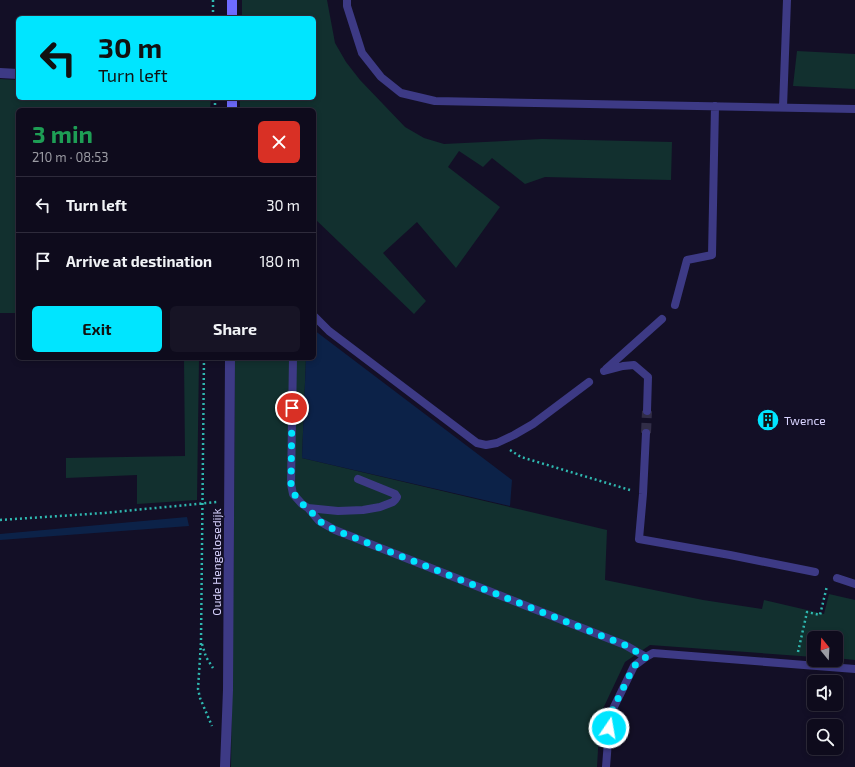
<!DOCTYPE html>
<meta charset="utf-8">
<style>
:root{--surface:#0e0b1c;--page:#171425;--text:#f1f3f6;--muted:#9b9ba3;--line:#2e2b3b;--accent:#00e5ff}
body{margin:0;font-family:"Exo 2",sans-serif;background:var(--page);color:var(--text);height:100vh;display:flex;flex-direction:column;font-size:15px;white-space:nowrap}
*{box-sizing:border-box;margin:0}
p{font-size:13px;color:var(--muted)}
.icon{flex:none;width:22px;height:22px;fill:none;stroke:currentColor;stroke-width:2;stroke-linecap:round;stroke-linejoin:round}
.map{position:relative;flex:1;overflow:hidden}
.side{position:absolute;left:16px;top:108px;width:300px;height:252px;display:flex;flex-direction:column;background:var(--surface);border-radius:6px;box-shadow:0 2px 6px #0003,0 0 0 1px var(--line)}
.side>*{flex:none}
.hud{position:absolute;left:16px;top:16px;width:300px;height:84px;border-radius:6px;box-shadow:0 2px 6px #0003,0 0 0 1px var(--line);background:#00e5ff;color:#111;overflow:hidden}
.needle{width:26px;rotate:342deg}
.buttons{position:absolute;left:807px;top:631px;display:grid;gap:8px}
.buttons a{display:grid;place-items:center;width:36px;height:36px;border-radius:6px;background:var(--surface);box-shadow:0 2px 6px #0003,0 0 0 1px var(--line);font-size:20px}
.pin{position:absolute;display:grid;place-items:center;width:34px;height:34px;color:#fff;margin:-17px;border:2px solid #fff;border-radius:50%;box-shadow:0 1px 4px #0007}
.me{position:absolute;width:44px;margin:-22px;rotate:12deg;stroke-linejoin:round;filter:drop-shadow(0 0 3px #0008)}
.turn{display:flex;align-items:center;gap:14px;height:84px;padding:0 16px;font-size:18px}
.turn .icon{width:52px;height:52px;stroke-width:2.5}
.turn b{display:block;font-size:28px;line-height:34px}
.round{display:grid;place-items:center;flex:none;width:42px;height:42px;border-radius:6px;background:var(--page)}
.head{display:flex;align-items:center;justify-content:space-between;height:68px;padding:0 16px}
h1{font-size:24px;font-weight:700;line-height:30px;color:#1e9e55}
.action{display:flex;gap:8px;margin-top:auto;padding:8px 16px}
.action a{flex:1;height:46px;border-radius:6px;background:var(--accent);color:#111;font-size:16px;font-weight:700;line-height:46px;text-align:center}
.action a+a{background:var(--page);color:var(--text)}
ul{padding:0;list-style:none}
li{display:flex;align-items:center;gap:12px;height:56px;padding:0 16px;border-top:1px solid var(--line)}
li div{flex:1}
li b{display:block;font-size:15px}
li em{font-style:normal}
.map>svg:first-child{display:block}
</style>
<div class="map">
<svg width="855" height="767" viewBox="0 0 855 767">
<rect width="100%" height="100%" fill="#130f26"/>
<path fill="#12302f" d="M242,0H327L335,43L346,62L360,80L405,127L424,138L444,144L542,139L672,142L671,180L545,177L525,184L492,158L483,167L459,151L448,167L500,207L456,268L417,222L383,253L426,301L414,314L314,218V110H240V98H314V18H242Z
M797,51L855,54V89L793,86Z
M0,79L18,80V98H211L210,110H18V313H0Z
M184,358H199L197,500L137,504V475L66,478V458L185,456Z
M235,358H306L302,458L607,530L605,580L703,600L762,609L764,600L824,614L829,594L855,600V660L836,658V638H814V657L650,645L625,662L600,715L597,767H231L234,518Z"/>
<path fill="#0c2248" d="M314,330L512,480L510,506L302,458L306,358H314Z
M187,517L189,526L0,540V534Z"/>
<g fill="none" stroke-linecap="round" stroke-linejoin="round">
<path stroke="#312d47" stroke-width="10" stroke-dasharray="10 5" stroke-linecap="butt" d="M646,433L647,411"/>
<path stroke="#2fb8b0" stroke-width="2.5" stroke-dasharray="2 3" stroke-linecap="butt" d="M213,0V18
M215,98V110
M204,358L201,642L198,689L200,698L212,726
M510,450L521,457L630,490
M0,520L104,513L217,502
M202,644L206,657L213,668
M798,652L807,612L820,615L827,586"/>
<path stroke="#3d3a85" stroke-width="8" d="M347,0V6L362,53L381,77L401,93L435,101L855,109
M783,107L787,0
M675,305L687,260L712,255L715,106
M314,316L329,331L477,443L486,445L497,443L514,435L533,424L589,382
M293,358L291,484L293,494L302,504L308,508L338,511L363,510L380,507L393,502L395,500L397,497L395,494L358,479
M606,369L662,319
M604,371L623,366L634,365L648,377L647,411
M646,433L643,494L639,539L730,555L815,572
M308,508L319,521L335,530L625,645L646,657
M837,578L855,584
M606,767L610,715L634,666L646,657L653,653L855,669"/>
<path stroke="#3d3a85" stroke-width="10" d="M0,73L18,74
M225,767L228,690L230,358"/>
<path stroke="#6f6bff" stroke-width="10" d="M232,18V0
M232,98V110"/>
</g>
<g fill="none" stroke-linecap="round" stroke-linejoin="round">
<path stroke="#00e5ff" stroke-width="7" stroke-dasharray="0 12.6" d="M292,408L291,484L294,494L302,504L308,508L319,521L335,530L625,645L646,657L634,666L610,715L609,728"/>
</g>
<defs>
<g id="building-disc" transform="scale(1.15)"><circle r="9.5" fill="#00e5ff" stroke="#130f26"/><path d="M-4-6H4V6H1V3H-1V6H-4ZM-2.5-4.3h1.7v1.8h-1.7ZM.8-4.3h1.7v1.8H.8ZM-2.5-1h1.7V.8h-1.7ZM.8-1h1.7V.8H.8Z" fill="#111"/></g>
</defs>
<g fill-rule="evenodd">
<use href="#building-disc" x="768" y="420"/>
</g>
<g text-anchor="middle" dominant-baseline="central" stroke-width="3" stroke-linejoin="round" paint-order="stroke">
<g font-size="12" fill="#d9d4ff" stroke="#130f26" text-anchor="start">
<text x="784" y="420">Twence</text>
</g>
<g font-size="12" fill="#d9d4ff" stroke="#130f26">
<text transform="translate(216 562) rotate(-90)">Oude Hengelosedijk</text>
</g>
</g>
</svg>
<div class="buttons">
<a><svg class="needle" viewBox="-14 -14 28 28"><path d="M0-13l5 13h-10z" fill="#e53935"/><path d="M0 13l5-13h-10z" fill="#9b9ba3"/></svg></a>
<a><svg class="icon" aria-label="sound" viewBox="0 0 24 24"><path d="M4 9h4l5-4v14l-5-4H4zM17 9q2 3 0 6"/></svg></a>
<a><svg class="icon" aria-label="search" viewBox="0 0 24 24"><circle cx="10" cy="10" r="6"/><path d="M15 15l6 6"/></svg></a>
</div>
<div class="pin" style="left:292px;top:408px;background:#d93025"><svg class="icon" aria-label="arrive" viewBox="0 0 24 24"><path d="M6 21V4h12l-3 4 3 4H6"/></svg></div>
<svg class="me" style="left:609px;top:728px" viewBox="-20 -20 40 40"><circle r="17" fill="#00e5ff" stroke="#fff" stroke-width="3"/><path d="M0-11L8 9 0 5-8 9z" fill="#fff"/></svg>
<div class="hud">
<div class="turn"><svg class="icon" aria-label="left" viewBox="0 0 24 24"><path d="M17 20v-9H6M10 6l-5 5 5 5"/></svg><div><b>30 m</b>Turn left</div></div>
</div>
<section class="side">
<div class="head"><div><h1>3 min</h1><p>210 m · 08:53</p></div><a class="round" style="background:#d93025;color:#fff"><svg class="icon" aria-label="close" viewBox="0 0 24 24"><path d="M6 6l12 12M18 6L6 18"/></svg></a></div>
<ul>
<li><svg class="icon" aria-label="left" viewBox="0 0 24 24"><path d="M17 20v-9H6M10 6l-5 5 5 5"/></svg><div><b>Turn left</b></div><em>30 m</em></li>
<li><svg class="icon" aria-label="arrive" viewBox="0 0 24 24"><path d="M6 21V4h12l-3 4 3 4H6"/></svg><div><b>Arrive at destination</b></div><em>180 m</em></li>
</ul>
<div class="action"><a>Exit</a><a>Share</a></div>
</section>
</div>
